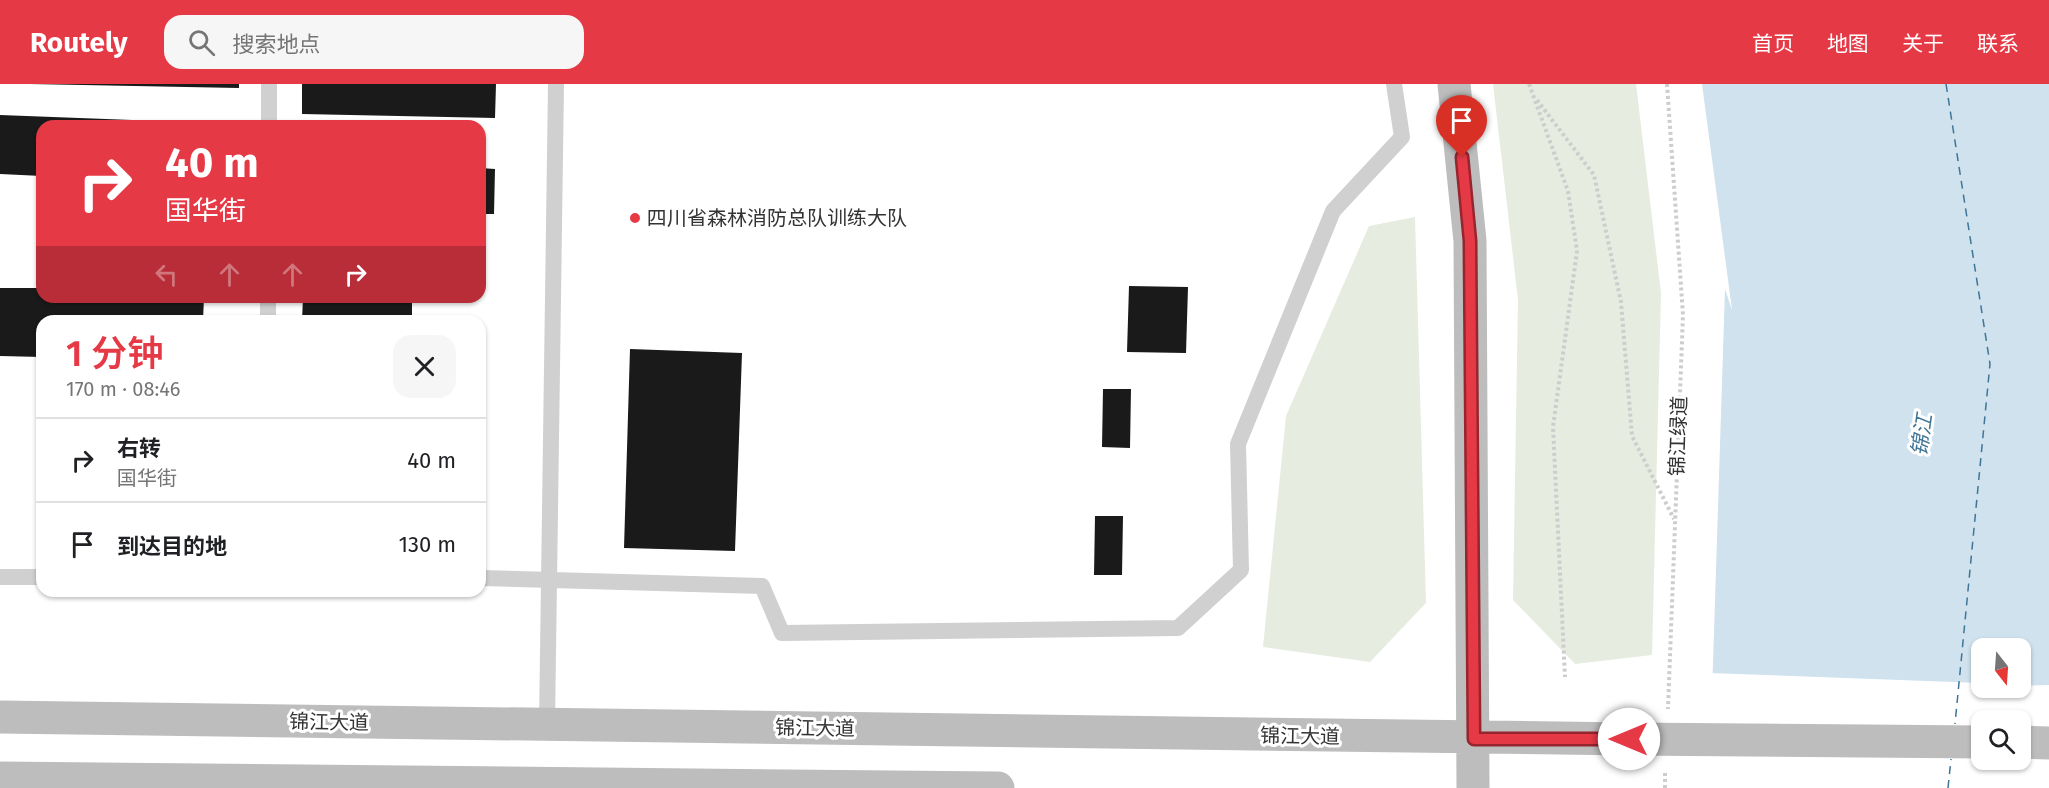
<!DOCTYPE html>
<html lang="zh">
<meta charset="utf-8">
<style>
:root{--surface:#fff;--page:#f6f6f6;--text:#202124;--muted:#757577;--line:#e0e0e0;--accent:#e63946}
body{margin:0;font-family:"Fira Sans","Noto Sans SC",sans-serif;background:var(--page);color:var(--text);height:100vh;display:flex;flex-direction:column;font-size:22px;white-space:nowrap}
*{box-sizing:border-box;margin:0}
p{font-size:20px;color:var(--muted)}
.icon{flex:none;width:33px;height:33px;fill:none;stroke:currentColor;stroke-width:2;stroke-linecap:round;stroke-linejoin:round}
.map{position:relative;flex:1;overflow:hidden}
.side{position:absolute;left:36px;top:231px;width:450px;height:282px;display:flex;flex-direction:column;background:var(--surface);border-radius:18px;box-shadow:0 2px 4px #0004}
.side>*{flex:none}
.banner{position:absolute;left:36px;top:36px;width:450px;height:183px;border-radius:18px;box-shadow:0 2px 4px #0004;background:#e63946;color:#fff;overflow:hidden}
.needle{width:39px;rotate:163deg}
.tools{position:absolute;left:1971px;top:554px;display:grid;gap:12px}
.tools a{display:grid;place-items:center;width:60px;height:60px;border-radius:12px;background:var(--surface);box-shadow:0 2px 4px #0004;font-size:30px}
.pin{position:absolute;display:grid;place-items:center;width:51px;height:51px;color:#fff;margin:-62px -26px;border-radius:50% 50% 50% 0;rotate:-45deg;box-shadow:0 0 6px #0007}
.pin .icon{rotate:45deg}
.me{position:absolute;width:66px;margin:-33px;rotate:270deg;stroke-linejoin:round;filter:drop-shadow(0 0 4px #0008)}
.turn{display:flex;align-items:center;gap:21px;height:126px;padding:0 30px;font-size:27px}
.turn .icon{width:78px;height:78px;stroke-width:2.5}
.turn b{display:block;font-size:42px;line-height:51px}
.lanes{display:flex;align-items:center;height:57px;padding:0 30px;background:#0003;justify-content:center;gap:30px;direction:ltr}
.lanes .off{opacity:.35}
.round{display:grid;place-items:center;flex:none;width:63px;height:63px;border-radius:18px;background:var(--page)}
.summary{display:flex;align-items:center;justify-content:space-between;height:102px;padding:0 30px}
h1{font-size:36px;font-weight:600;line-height:45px;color:var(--accent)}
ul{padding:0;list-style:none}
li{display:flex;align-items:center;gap:18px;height:84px;padding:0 30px;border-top:2px solid var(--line)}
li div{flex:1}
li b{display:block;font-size:22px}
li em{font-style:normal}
header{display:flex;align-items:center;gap:36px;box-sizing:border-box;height:84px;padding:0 30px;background:var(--accent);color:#fff}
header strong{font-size:28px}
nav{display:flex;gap:33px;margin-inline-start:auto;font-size:21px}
.search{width:420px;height:54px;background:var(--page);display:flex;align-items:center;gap:15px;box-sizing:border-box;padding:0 21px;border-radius:18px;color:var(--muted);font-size:22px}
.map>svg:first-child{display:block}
</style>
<header>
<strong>Routely</strong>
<div class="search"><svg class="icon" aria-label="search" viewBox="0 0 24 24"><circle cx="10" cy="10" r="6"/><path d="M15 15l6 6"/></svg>搜索地点</div>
<nav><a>首页</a><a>地图</a><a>关于</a><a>联系</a></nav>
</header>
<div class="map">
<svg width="2049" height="704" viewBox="0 0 2049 704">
<rect width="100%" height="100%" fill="#fff"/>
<path fill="#e6ecdf" d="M1493,0H1636L1661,209L1652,571L1575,580L1513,516L1518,216Z
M1415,133L1426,519L1370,578L1263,563L1286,332L1369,142Z"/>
<path fill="#cfe2ee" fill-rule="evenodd" d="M1702,0H2049V704H1709L1725,205L1732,226ZM1982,564H2020V603H1982ZM1982,636H2020V675H1982Z"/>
<path fill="#fff" fill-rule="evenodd" d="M1710,589L1981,599L1982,603L2049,601V704H1706ZM1982,636H2020V675H1982Z"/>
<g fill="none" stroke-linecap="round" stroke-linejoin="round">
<path stroke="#3f7597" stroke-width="1.5" stroke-dasharray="8 6" stroke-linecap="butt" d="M1946,0L1990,280L1955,640
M1948,704L1951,675"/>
</g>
<path fill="#1a1a1a" d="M30,0H239V4Z
M302,0H496L495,34L302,30Z
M0,31L211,39V42H42V92L0,90Z
M480,84L495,85L494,130H480Z
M1129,202L1188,203L1186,269L1127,268Z
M0,204H42V213H204L203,237H42V273L0,272Z
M303,213H412V237H302Z
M630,265L742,269L735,467L624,464Z
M1103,305H1131L1130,364L1102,363Z
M1095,432H1123L1122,491H1094Z"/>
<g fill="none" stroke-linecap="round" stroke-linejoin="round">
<path stroke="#cdcdcd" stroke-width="4" stroke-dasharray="3 3" stroke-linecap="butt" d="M1529,0L1568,107L1577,167L1553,343L1565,593
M1667,0L1683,231L1668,625
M1537,16L1594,91L1621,218L1632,352L1674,435
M1665,704V687"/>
<path stroke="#d0d0d0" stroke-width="16" d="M269,42V0
M268,237V213
M0,493H42
M480,494L762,502L782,549L1178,544L1241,486L1238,360L1333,127L1402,53L1394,0
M547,640L556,0"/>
<path stroke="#bdbdbd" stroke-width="33" d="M1454,0L1470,157L1473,704
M0,633L1629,655
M2020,658L2049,659
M0,694L998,704"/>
<path stroke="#bdbdbd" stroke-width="33" d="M1629,655L1982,658"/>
</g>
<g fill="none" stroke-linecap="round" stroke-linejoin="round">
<g stroke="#96252e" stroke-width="15">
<path id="route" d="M1462,73L1470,157L1474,655H1629"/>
</g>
<use href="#route" stroke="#e63946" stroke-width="10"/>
</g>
<circle fill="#e63946" stroke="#fff" stroke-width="2" cx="635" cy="134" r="6"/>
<g text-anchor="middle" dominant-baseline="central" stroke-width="6" stroke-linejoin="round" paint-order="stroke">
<g font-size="20" fill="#333" stroke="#fff" text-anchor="start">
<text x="647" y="134">四川省森林消防总队训练大队</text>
</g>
<g font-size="20" fill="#333" stroke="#fff">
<text transform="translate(1678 352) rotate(-88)">锦江绿道</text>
<text transform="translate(329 638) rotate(1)">锦江大道</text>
<text transform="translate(815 644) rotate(1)">锦江大道</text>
<text transform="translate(1300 652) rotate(1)">锦江大道</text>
</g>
<g font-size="21" font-style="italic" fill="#3f7597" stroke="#fff">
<text transform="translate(1922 351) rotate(-82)">锦江</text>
</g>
</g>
</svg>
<div class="tools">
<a><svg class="needle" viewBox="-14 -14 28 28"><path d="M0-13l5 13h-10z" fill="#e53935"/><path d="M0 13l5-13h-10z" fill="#757577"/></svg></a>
<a><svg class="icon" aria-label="search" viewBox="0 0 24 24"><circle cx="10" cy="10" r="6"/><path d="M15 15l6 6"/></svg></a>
</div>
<div class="pin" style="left:1462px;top:73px;background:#d93025"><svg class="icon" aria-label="arrive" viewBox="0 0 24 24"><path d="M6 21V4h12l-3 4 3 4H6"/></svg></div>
<svg class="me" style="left:1629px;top:655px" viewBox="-20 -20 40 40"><circle r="19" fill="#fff"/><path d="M0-13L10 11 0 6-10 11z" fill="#e63946"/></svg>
<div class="banner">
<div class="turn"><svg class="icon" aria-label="right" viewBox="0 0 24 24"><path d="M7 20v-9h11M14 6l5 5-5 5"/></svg><div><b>40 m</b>国华街</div></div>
<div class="lanes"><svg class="icon off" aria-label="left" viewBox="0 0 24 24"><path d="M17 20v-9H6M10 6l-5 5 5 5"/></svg><svg class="icon off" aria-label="ahead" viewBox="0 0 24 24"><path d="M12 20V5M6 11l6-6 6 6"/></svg><svg class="icon off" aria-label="ahead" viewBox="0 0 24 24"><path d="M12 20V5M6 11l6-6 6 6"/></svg><svg class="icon" aria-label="right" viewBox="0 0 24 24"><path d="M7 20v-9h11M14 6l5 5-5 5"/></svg></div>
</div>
<section class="side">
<div class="summary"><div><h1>1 分钟</h1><p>170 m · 08:46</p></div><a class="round"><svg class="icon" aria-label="close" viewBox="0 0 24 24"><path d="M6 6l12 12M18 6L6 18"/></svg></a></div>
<ul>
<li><svg class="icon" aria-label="right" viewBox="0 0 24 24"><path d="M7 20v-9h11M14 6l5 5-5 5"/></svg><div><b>右转</b><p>国华街</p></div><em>40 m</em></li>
<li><svg class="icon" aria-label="arrive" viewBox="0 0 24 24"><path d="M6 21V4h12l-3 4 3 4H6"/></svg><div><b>到达目的地</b></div><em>130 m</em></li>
</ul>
</section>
</div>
